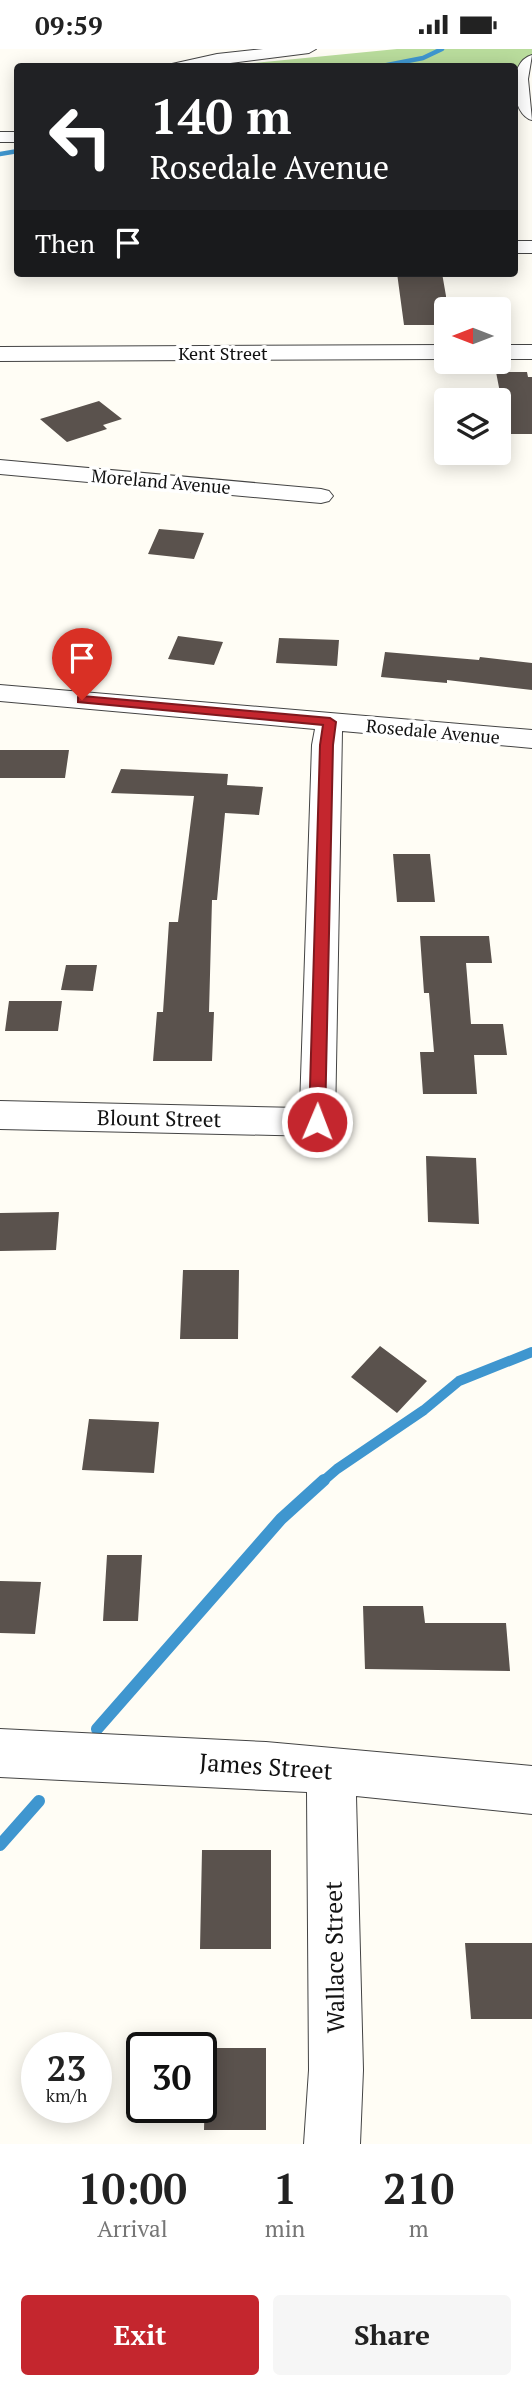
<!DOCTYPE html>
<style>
:root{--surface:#fff;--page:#f6f6f6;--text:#222;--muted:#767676;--accent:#c4262e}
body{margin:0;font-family:"PT Serif",serif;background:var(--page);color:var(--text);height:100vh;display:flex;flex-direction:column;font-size:26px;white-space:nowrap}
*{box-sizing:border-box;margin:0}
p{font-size:23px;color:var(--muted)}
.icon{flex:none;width:38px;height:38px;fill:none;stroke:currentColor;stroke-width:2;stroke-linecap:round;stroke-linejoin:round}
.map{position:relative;height:2095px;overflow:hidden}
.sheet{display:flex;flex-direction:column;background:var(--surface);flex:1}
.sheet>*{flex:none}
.banner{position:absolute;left:14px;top:14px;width:504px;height:214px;border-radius:7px;box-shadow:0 4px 18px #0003;background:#202124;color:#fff;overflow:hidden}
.needle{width:46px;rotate:270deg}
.buttons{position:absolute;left:434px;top:248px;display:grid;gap:14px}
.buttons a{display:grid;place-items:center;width:77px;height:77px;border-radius:7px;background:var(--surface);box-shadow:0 4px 18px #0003;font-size:35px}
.speed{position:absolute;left:21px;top:1983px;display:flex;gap:14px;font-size:35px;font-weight:700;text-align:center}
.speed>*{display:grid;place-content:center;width:91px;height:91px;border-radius:50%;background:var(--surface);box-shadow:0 4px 18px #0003;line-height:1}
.speed small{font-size:18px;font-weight:400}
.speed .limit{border:4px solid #111;border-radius:10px;background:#fff;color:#111}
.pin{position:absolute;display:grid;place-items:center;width:60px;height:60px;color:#fff;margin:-72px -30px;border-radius:50% 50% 50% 0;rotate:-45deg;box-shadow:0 0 7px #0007}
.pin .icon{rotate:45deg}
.me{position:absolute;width:77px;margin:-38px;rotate:1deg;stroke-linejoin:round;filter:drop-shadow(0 0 5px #0008)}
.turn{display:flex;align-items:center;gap:24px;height:147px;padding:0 21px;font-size:32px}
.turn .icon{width:91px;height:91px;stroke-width:2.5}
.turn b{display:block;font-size:49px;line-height:60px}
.then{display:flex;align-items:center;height:66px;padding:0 21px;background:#0003;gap:14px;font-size:26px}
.eta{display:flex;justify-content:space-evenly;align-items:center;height:119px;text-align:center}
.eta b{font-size:42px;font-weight:800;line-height:49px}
.cta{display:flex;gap:14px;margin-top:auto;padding:14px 21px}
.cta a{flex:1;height:80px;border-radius:7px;background:var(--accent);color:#fff;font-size:28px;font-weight:800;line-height:80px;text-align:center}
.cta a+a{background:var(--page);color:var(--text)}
.status{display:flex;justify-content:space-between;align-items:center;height:49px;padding:0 35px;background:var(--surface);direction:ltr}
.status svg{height:19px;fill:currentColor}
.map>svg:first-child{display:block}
</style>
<div class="status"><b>09:59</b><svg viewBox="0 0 49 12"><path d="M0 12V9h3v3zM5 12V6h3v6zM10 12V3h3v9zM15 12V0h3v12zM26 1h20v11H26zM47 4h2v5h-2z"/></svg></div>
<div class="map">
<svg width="532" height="2095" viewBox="0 0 532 2095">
<rect width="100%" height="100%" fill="#fffdf5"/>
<path fill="#b9dc9c" d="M397,0H532V7L522,13L515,24L514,18H212Z"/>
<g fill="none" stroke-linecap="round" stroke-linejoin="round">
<path stroke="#3f96cf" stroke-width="4.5" d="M377,18L423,9L442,0
M0,105L18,102"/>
<path stroke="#3f96cf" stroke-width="10" d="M322,1433L337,1420L424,1361L459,1332L532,1303"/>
<path stroke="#3f96cf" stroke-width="12" d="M97,1680L281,1470L324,1431
M0,1796L39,1752"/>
</g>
<path fill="#5a524d" d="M397,224H442L446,247V276H404Z
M496,323H527L528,328H532V385H508Z
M99,352L122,370L103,376L107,380L67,393L40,370Z
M159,480L204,484L194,510L148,505Z
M178,587L223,593L214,616L168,610Z
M279,589L339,591L337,617L276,614Z
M385,603L479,611L480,608L532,614V641L447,631V634L381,628Z
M0,701H69L65,729H0Z
M121,720L228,725L227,736L263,738L259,766L225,764L217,851H212L209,963H214L212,1012H153L157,963H163L169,873H178L194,747L111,744Z
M393,805H430L435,853H397Z
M420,887H489L492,914H466L471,975H503L507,1006H474L477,1045H423L420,1003H434L429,944H424Z
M66,916H97L93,942L61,941Z
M9,952H62L58,982H5Z
M426,1107L476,1109L479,1175L428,1173Z
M59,1163L56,1201L0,1202V1164Z
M183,1221H239L238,1290H180Z
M380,1297L427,1332L397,1364L351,1328Z
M89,1370L159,1373L154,1424L82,1421Z
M107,1506H142L138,1572H103Z
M0,1532L41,1533L35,1585L0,1584Z
M363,1557H423L425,1574H506L510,1622L365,1620Z
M202,1801H271V1900H200Z
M465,1894H532V1970H471Z
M206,1999H266V2081H204Z"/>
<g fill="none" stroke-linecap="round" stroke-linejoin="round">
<g stroke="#444" stroke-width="2">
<path id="minor" d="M263,0H316L309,4L199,18H170L172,15L217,5Z
M532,6L528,30L532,71C511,66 506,13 532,6Z
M0,83H18V93H0Z
M514,192H532V204H514Z
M0,411L321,440L329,442L333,447L329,452L321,454L0,425Z
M0,636L532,681V699L342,682L335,1073L330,1083L317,1087L0,1080V1052L300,1059L312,696L315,680L0,652Z
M0,1680L266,1693L532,1717V1765L356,1747L363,2021L360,2095H304L309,2021L307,1743L0,1728Z"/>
</g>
<g stroke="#444" stroke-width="2">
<path id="tertiary" d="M446,296V310L0,312V298Z
M499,296H532V310H499Z"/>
</g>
<use href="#minor" fill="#fff" fill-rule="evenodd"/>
<use href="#tertiary" fill="#fff" fill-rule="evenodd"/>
</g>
<path fill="#c4262e" stroke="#7f191e" stroke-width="2" d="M82,647L330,669L336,673L333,696L325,1073L323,1078H312L309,1073L320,696L323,676L78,653V648Z"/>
<g text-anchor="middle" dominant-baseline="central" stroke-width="7" stroke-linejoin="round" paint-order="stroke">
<g font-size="18" fill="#111" stroke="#fff">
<text x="223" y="304">Kent Street</text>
<text transform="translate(161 432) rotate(5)">Moreland Avenue</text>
<text transform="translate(433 682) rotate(5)">Rosedale Avenue</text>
</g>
<g font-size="21" fill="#111" stroke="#fff">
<text transform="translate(159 1069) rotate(1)">Blount Street</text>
</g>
<g font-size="24" fill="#111" stroke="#fff">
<text transform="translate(266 1717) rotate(4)">James Street</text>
<text transform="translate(334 1908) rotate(-91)">Wallace Street</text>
</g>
</g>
</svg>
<div class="buttons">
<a><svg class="needle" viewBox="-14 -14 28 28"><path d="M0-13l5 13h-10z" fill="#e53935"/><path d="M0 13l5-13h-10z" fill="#767676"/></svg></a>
<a><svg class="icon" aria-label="layers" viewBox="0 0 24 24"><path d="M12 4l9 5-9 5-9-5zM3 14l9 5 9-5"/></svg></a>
</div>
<div class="speed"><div>23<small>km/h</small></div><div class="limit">30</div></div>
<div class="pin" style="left:82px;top:651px;background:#d93025"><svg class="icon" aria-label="arrive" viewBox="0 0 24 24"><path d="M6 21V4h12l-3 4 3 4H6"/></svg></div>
<svg class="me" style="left:317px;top:1073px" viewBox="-20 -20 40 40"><circle r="17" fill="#c4262e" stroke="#fff" stroke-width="3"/><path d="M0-11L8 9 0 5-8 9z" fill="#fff"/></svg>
<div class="banner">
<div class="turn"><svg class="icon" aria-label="left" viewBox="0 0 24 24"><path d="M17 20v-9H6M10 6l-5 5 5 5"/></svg><div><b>140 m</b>Rosedale Avenue</div></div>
<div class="then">Then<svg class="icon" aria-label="arrive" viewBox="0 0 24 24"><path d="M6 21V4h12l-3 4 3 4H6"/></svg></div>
</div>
</div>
<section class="sheet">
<div class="eta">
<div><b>10:00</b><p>Arrival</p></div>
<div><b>1</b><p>min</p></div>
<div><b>210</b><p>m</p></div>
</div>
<div class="cta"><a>Exit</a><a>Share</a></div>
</section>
